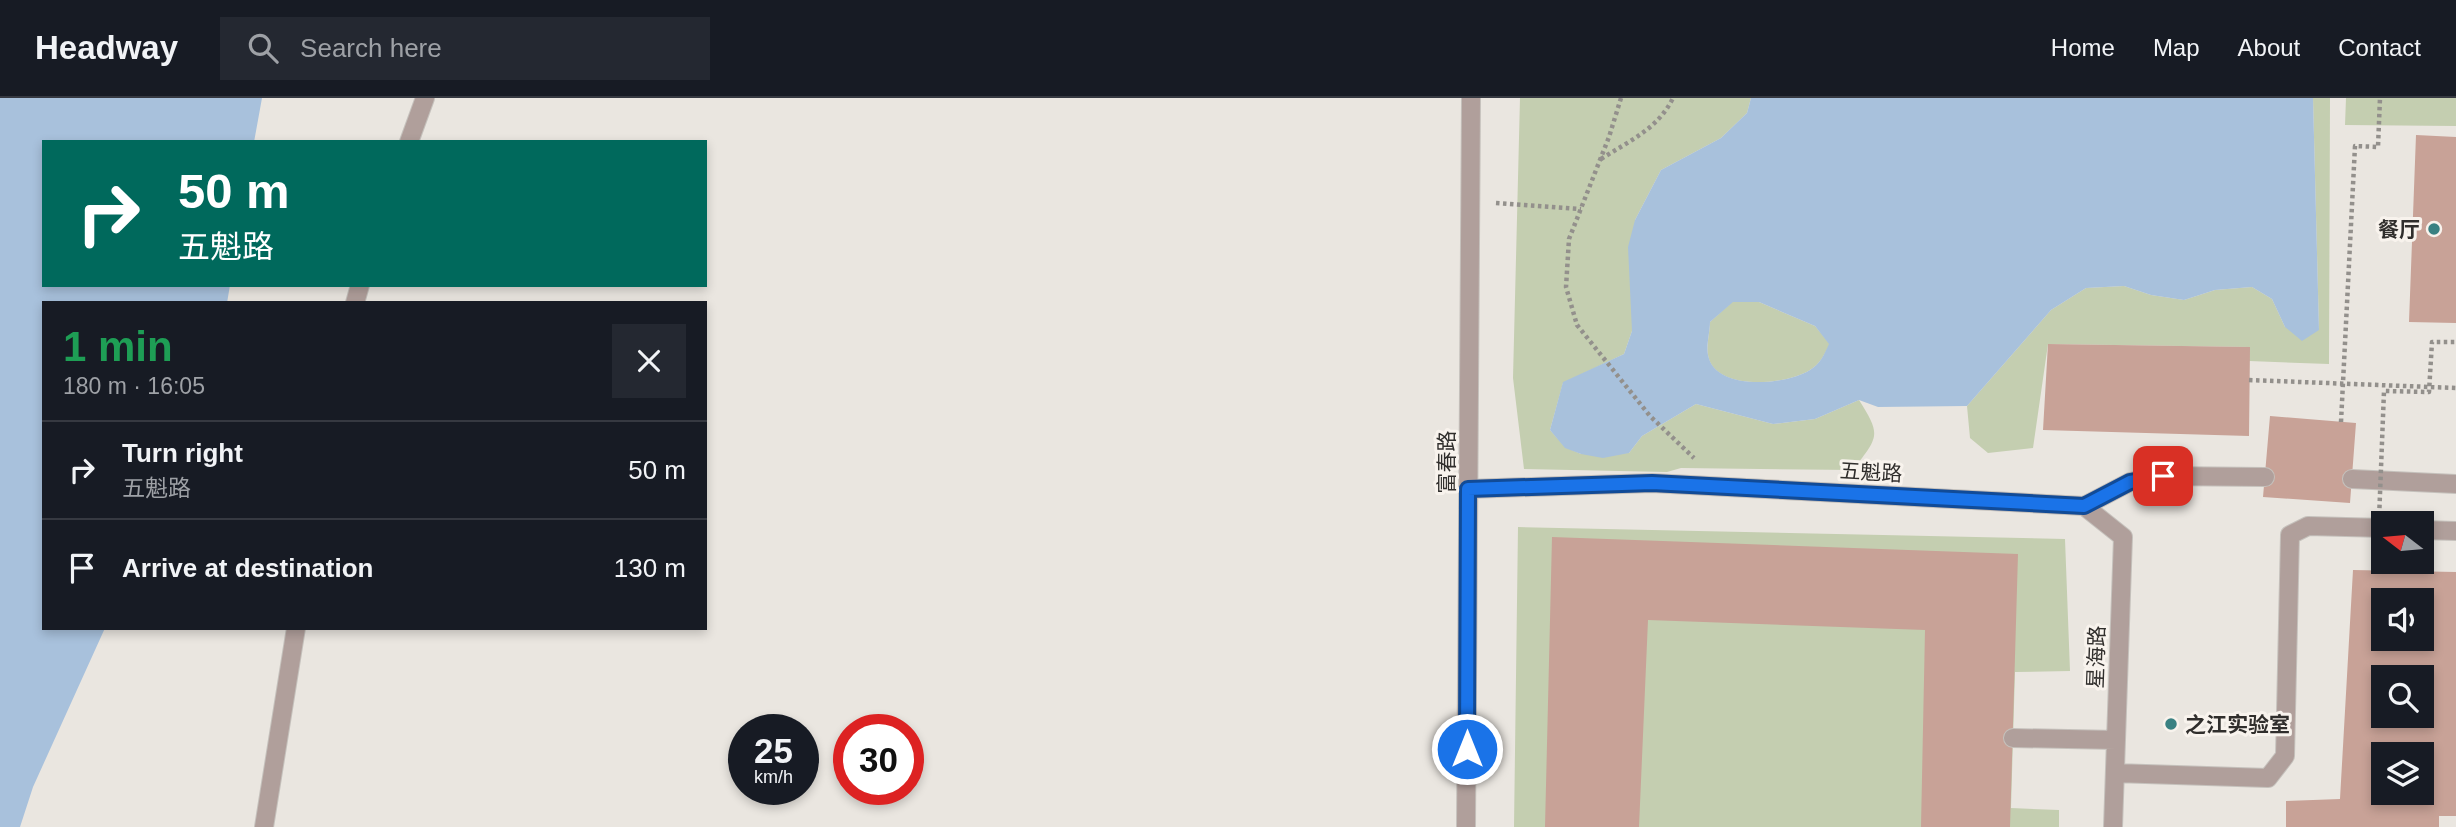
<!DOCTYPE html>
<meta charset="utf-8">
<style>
:root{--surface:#171b24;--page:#242831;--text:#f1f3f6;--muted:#9ea1a6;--line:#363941}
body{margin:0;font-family:Arial,"Noto Sans SC",sans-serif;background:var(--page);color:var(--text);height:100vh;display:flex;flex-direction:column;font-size:26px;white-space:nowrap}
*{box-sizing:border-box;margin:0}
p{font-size:23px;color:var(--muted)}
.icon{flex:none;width:38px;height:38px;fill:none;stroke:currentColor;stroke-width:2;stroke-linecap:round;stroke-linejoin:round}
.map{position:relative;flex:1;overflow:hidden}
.sheet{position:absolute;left:42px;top:203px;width:665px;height:329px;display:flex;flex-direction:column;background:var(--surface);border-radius:0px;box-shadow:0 4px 10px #0003}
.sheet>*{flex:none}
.banner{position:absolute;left:42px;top:42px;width:665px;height:147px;border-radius:0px;box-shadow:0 4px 10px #0003;background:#00695c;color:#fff;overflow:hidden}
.needle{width:46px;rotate:286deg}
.buttons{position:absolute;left:2371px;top:413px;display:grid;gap:14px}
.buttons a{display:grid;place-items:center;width:63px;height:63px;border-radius:0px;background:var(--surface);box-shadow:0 4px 10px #0003;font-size:35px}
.speed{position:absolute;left:728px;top:616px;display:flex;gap:14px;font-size:35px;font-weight:700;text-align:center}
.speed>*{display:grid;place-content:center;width:91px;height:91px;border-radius:50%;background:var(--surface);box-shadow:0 4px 10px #0003;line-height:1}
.speed small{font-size:18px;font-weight:400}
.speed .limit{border:10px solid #d22;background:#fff;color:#111}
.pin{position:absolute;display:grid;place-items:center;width:60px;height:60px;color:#fff;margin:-30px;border-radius:14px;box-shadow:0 4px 10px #0006}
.me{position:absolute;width:77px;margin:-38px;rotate:0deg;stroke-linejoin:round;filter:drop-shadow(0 0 5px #0008)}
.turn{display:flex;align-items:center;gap:24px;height:147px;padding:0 21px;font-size:32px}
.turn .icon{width:91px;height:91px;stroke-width:2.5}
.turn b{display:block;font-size:49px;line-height:60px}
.round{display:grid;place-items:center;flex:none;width:74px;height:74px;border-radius:0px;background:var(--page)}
.overview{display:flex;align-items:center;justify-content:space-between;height:119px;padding:0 21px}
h1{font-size:42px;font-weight:700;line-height:52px;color:#1e9e55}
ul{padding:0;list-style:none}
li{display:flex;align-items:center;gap:21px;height:98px;padding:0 21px;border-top:2px solid var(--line)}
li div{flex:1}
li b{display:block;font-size:26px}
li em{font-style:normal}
header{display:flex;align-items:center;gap:42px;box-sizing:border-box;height:98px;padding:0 35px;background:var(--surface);border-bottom:2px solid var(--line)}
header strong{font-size:33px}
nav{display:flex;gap:38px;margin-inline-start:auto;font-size:24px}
.search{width:490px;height:63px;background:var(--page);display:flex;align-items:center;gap:18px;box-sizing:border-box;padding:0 24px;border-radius:0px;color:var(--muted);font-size:26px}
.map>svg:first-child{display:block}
</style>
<header>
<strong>Headway</strong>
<div class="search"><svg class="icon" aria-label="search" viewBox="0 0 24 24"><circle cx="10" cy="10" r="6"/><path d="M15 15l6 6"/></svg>Search here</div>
<nav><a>Home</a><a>Map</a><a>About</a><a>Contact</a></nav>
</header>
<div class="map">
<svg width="2456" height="729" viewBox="0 0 2456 729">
<rect width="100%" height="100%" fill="#eae6e0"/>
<path fill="#c4ceb0" d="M1520,0H1751L1747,15L1721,40L1661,72L1635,122L1632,233L1624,256L1563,285L1550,332L1565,349L1581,356L1629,355L1642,338L1696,306L1773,326L1815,321L1859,302C1882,338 1878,339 1853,372L1681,370L1667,374L1524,371L1513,280Z
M2313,0H2330L2329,266L2249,263V249L2048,246L2033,350L1988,355L1970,340L1967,308L2051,212L2086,190L2124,188L2151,197L2184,202L2215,192L2252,189L2272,201L2285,229L2319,232Z
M2346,0H2456V28L2345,27Z
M1732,204H1759L1815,228L1830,246C1824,257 1820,266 1810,272C1787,287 1714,294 1708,257C1706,247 1710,234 1710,224Z
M1518,429L2065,441L2070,573L2015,574L2011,710L2059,712V729H1514Z"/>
<path fill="#a8c1dc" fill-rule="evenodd" d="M0,0H262L254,44H44V187H230L227,205H44V530H105L33,689L20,729H0Z
M1751,0H2313L2319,232L2302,243L2285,229L2272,201L2252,189L2215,192L2184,202L2151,197L2124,188L2086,190L2051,212L1967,308L1878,309L1859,302L1815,321L1773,326L1696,306L1642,338L1629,355L1603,360L1581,356L1565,350L1550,332L1563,284L1624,256L1632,233L1628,149L1635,122L1661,72L1721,40L1747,15ZM1733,204H1759L1815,228L1829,246C1824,257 1820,266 1810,272C1787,287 1715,294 1708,257C1706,248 1710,234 1710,224Z"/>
<path fill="#c8a297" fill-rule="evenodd" d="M2416,37L2456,39V225L2409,224Z
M2048,246L2250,249L2249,338L2043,332Z
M2270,318L2356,325L2350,405L2263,399Z
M1552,439L2018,456L2010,729H1921L1925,532L1648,522L1639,729H1545Z
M2353,472L2456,474V718H2439V729H2286V703L2340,701ZM2384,502H2422V541H2384ZM2384,579H2422V618H2384ZM2384,656H2422V695H2384Z"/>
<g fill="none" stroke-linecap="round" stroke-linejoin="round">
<g stroke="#c5c1bc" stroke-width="20">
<path id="service" d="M2352,381L2456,386
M1468,391L1652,385L2084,408L2130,384L2163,378L2265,379
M2084,408L2123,439L2113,729
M2422,432L2456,433
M2013,640L2116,642
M2115,675L2268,680L2285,658L2290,437L2308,428L2384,430"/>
</g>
<g stroke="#c5c1bc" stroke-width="20">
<path id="minor" d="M409,44L425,0
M355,205L360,187
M264,729L296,530
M1466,729L1471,0"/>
</g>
<path stroke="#93908c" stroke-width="4.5" stroke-dasharray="3.5 3.5" stroke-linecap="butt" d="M1621,0L1609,39L1569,141L1566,189L1577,227L1650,318L1694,360
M1601,61C1629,43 1658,31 1673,0
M1496,105L1581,111
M2341,324L2355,48L2378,49L2380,0"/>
<use href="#service" stroke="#b09f9b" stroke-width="18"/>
<use href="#minor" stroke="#b09f9b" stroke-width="18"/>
<path stroke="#93908c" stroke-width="4.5" stroke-dasharray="3.5 3.5" stroke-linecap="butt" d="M2249,282L2456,290
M2377,473L2384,293L2429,294L2432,244H2456"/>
</g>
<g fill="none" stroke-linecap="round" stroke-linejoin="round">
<g stroke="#114b97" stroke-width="18">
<path id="route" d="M1467,651L1468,391L1652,385L2084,408L2130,384L2163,378"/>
</g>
<use href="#route" stroke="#1a73e8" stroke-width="12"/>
</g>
<g fill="#398182" stroke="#f8f3ed" stroke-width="2.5">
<circle cx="2434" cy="131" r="7"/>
<circle cx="2171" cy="626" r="7"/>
</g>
<g text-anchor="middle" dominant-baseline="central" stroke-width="6" stroke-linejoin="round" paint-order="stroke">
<g font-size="21" font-weight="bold" fill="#302e2c" stroke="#f8f3ed" text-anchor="end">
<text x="2420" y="131">餐厅</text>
<text x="2185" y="626" text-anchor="start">之江实验室</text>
</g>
<g font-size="21" fill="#302e2c" stroke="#f8f3ed">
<text transform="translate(1446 364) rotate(-90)">富春路</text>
<text transform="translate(1871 374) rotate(3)">五魁路</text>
<text transform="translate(2096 559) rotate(-88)">星海路</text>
</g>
</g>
</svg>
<div class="buttons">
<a><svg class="needle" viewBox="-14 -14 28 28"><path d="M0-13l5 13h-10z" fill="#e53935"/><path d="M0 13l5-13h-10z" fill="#9ea1a6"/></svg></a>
<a><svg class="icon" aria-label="sound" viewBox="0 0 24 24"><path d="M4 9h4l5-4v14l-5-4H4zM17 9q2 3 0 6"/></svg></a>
<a><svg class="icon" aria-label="search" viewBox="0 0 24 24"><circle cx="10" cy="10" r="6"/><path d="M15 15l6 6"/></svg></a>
<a><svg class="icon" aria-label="layers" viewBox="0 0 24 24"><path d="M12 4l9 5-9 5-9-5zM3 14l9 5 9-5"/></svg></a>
</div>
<div class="speed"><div>25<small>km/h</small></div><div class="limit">30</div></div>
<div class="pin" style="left:2163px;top:378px;background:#d93025"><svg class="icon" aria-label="arrive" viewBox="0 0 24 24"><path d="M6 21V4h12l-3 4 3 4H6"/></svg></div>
<svg class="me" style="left:1467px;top:651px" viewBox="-20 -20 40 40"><circle r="17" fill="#1a73e8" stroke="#fff" stroke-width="3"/><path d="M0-11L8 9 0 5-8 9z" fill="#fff"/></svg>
<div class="banner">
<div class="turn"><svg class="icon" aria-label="right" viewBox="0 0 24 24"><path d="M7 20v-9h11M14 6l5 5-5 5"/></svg><div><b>50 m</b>五魁路</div></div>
</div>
<section class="sheet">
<div class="overview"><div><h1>1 min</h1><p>180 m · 16:05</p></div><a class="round"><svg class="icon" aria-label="close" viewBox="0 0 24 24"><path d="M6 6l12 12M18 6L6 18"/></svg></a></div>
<ul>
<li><svg class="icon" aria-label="right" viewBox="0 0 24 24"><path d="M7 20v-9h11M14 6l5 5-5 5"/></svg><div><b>Turn right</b><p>五魁路</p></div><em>50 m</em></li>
<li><svg class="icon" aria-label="arrive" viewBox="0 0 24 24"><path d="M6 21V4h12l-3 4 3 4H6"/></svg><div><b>Arrive at destination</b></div><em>130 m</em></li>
</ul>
</section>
</div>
